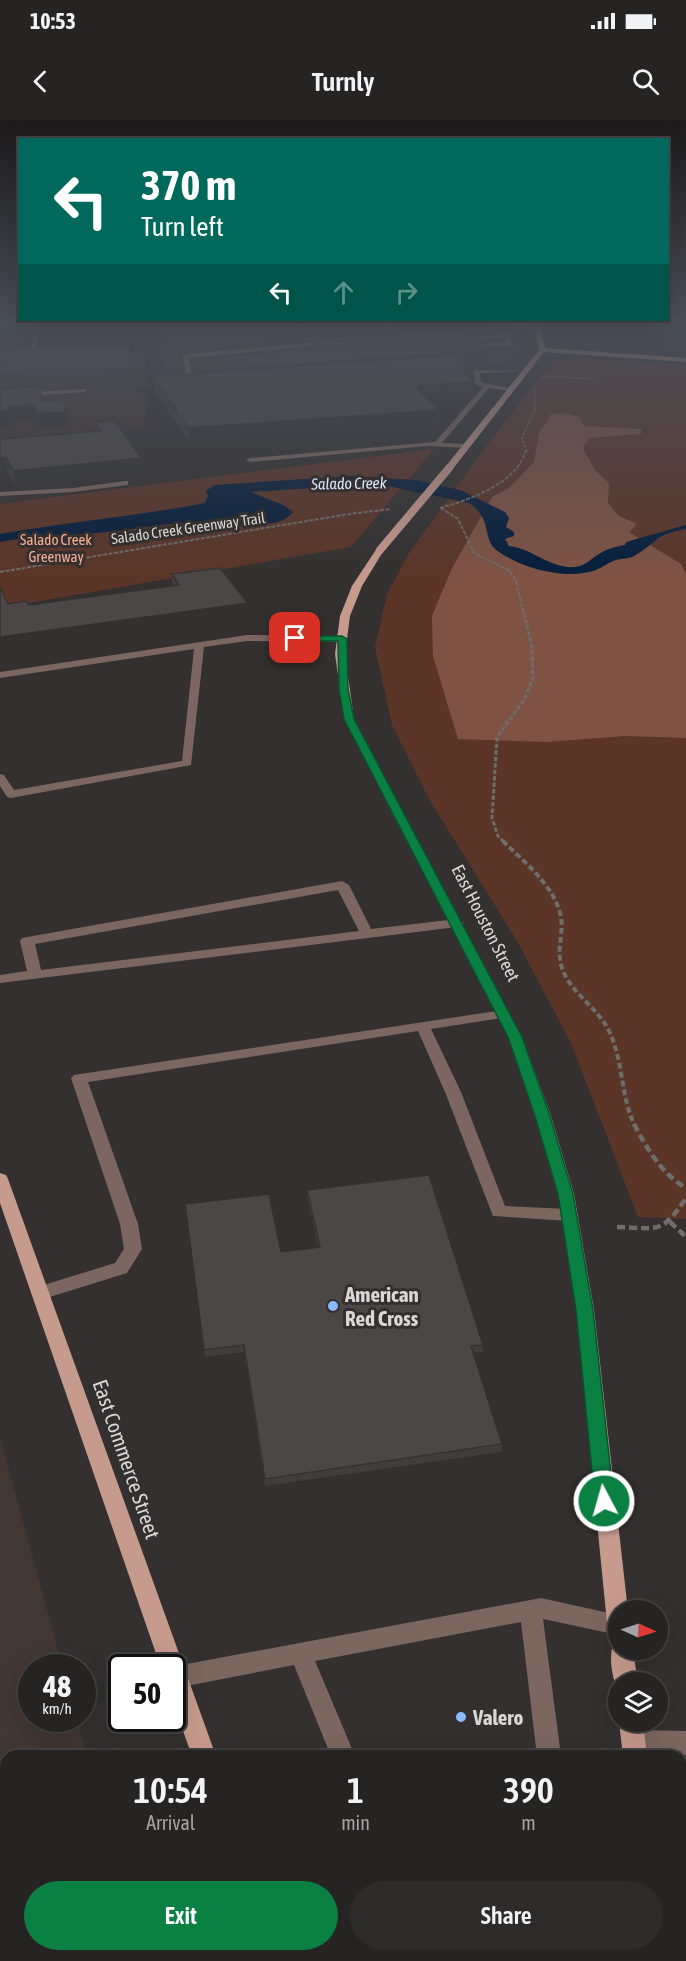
<!DOCTYPE html>
<style>
:root{--surface:#262423;--page:#2e2c2b;--text:#f1f3f6;--muted:#a4a4a6;--line:#424141;--accent:#0b8043}
body{margin:0;font-family:"Asap Condensed",sans-serif;background:var(--page);color:var(--text);height:100vh;display:flex;flex-direction:column;font-size:22px;white-space:nowrap}
*{box-sizing:border-box;margin:0}
p{font-size:20px;color:var(--muted)}
.icon{flex:none;width:33px;height:33px;fill:none;stroke:currentColor;stroke-width:2;stroke-linecap:round;stroke-linejoin:round}
.map{position:relative;flex:1;overflow:hidden}
.details{position:absolute;left:0px;top:1630px;width:687px;height:212px;display:flex;flex-direction:column;background:var(--surface);border-radius:18px 18px 0 0;box-shadow:0 6px 24px #0002,0 0 0 2px var(--line)}
.details>*{flex:none}
.banner{position:absolute;left:18px;top:18px;width:651px;height:183px;border-radius:0px;box-shadow:0 6px 24px #0002,0 0 0 2px var(--line);background:#00695c;color:#fff;overflow:hidden}
.needle{width:39px;rotate:93deg}
.buttons{position:absolute;left:608px;top:1480px;display:grid;gap:12px}
.buttons a{display:grid;place-items:center;width:60px;height:60px;border-radius:50%;background:var(--surface);box-shadow:0 6px 24px #0002,0 0 0 2px var(--line);font-size:30px}
.speed{position:absolute;left:18px;top:1534px;display:flex;gap:12px;font-size:30px;font-weight:700;text-align:center}
.speed>*{display:grid;place-content:center;width:78px;height:78px;border-radius:50%;background:var(--surface);box-shadow:0 6px 24px #0002,0 0 0 2px var(--line);line-height:1}
.speed small{font-size:15px;font-weight:400}
.speed .limit{border:3px solid #111;border-radius:9px;background:#fff;color:#111}
.pin{position:absolute;display:grid;place-items:center;width:51px;height:51px;color:#fff;margin:-26px;border-radius:12px;box-shadow:0 3px 9px #0006}
.me{position:absolute;width:66px;margin:-33px;rotate:354deg;stroke-linejoin:round;filter:drop-shadow(0 0 4px #0008)}
.turn{display:flex;align-items:center;gap:21px;height:126px;padding:0 24px;font-size:27px}
.turn .icon{width:78px;height:78px;stroke-width:2.5}
.turn b{display:block;font-size:42px;line-height:51px}
.lanes{display:flex;align-items:center;height:57px;padding:0 24px;background:#0003;justify-content:center;gap:30px;direction:ltr}
.lanes .off{opacity:.35}
.eta{display:flex;justify-content:space-evenly;align-items:center;height:102px;text-align:center}
.eta b{font-size:36px;font-weight:600;line-height:42px}
.primary-button{display:flex;gap:12px;margin-top:auto;padding:12px 24px}
.primary-button a{flex:1;height:69px;border-radius:36px;background:var(--accent);color:#fff;font-size:24px;font-weight:600;line-height:69px;text-align:center}
.primary-button a+a{background:var(--page);color:var(--text)}
.status{display:flex;justify-content:space-between;align-items:center;height:42px;padding:0 30px;background:var(--surface);direction:ltr}
.status svg{height:16px;fill:currentColor}
header{display:flex;justify-content:space-between;align-items:center;height:78px;padding:0 24px;background:var(--surface);font-size:27px;font-weight:600}
.map>svg:first-child{display:block}
</style>
<div class="status"><b>10:53</b><svg viewBox="0 0 49 12"><path d="M0 12V9h3v3zM5 12V6h3v6zM10 12V3h3v9zM15 12V0h3v12zM26 1h20v11H26zM47 4h2v5h-2z"/></svg></div>
<header><svg class="icon" aria-label="back" viewBox="0 0 24 24"><path d="M15 5l-7 7 7 7"/></svg>Turnly<svg class="icon" aria-label="search" viewBox="0 0 24 24"><circle cx="10" cy="10" r="6"/><path d="M15 15l6 6"/></svg></header>
<div class="map">
<svg width="686" height="1841" viewBox="0 0 686 1841">
<rect width="100%" height="100%" fill="#33302f"/>
<path fill="#413733" d="M163,200H518V230L508,243L163,269Z
M144,234L149,267L135,271L148,275L143,309L0,322V239Z
M0,1317L63,1548H32V1599H77L87,1636H6V1836H141L142,1841H0Z"/>
<path fill="#5b3528" d="M577,238L686,245V1099L638,1097L571,923L517,821L429,679L392,605L375,527L387,474L409,433L484,329L531,268L558,240Z
M434,329L351,427L0,488V384Z"/>
<path fill="#7f5344" d="M565,293L580,297L584,306L641,309V314L589,318L583,328L595,350L609,363L608,383L619,396L637,404L629,412L681,444L686,454V618L625,616L548,622L458,619L433,536L432,496L451,450L492,377L509,368L534,342L539,313L551,294Z"/>
<path fill="#061e3c" d="M350,356L416,360L460,370L505,392L509,398L506,407L514,412V416L505,419L509,426C532,428 550,449 575,447C586,446 590,439 599,434C606,429 617,426 625,425L626,422L686,405V409C652,415 660,421 634,436C629,439 622,438 616,440C609,442 603,447 596,450C566,461 519,448 495,429C483,418 492,398 469,383L378,364L251,372L285,386L293,392C281,408 251,405 233,403C188,397 141,410 96,413C63,415 32,416 0,422V414C68,402 137,396 205,383L208,376L206,371L214,365Z"/>
<g fill="none" stroke-linecap="round" stroke-linejoin="round">
<path stroke="#6f6c6b" stroke-width="1.5" stroke-dasharray="3 1.5" stroke-linecap="butt" d="M542,256L595,259
M527,332L522,317L535,290L534,268"/>
<path stroke="#6f6c6b" stroke-width="2" stroke-dasharray="4 1.5" stroke-linecap="butt" d="M440,388C469,380 518,363 526,330
M441,388L458,399L474,433L510,451L516,461L526,503
M0,452L349,394L391,389"/>
<path stroke="#6f6c6b" stroke-width="3" stroke-dasharray="4.5 2" stroke-linecap="butt" d="M504,722L498,716L492,698L497,617L524,580L533,558L532,528L526,501"/>
<path stroke="#6f6c6b" stroke-width="4" stroke-dasharray="6 3" stroke-linecap="butt" d="M503,721C524,742 555,766 561,797C564,816 555,830 563,851C572,873 597,888 608,909C624,940 620,976 635,1006"/>
<path stroke="#6f6c6b" stroke-width="4.5" stroke-dasharray="8 4" stroke-linecap="butt" d="M634,1004C647,1029 662,1054 686,1068
M670,1102L686,1117
M617,1107C659,1108 661,1115 686,1078"/>
<path fill="#7c6760" fill-rule="evenodd" d="M384,200H390V215L369,221V219L385,213Z
M0,201L38,203L37,235L32,234L33,206L0,205Z
M536,201L538,204L491,209L488,207Z
M509,214L512,224L509,226H467L506,222L504,217L450,221L447,219Z
M332,221L334,224L189,238L192,256L189,258L186,256L183,236L186,234Z
M474,250L528,251L480,253L481,262L514,269L511,271L489,268L442,323L466,324L469,328L428,326L250,342L246,340L250,338L435,322L483,267L475,264Z
M87,269L85,272L0,278V274Z
M125,361H128V365L73,372L0,376V372L73,368Z
M247,515L342,516L347,519L342,522L247,521L204,527L191,645L11,678L7,677L0,666V654L4,655L14,670L182,641L194,529L0,558V552Z
M342,761L349,765L371,809L457,799L464,803L457,807L0,863V855L27,851L20,821L22,818ZM338,770L359,811L41,850L35,824Z
M503,890L508,891L510,894L508,897L431,909L461,972L505,1086L569,1089L575,1091L578,1095L575,1099L569,1101L493,1096L445,972L418,911L88,962L138,1104L142,1129L127,1153L40,1180L34,1178L31,1173L34,1168L115,1143L124,1129L120,1104L71,958L74,955Z
M541,1478L618,1495V1515L543,1499L561,1636H537L521,1502L315,1541L355,1636H331L294,1545L176,1568L172,1567L171,1548L176,1546Z
M634,1610L686,1611V1635L634,1634L626,1630L622,1622L626,1614Z
M233,1836H269L267,1841H231Z"/>
<path fill="#c69b8d" fill-rule="evenodd" d="M533,200H539L545,228L686,238V242L544,232L452,350H446V346L539,230Z
M380,427L384,430L362,466L350,496L345,534L354,599L522,917L550,993L574,1074L594,1190L628,1491H618V1513L610,1510L607,1503L576,1190L558,1074L534,993L508,917L344,599L335,534L340,496L352,466L377,428Z
M0,1053L6,1055L8,1059L216,1636H192L172,1580V1548H161L0,1083Z
M618,1521V1530H633L638,1563H618V1571C612,1558 608,1536 614,1522Z
M619,1602H643L647,1636H623Z
M261,1836H287L289,1841H263Z
M639,1836H665L666,1841H640Z"/>
<path stroke="#c69b8d" stroke-width="8" d="M380,430L449,348"/>
</g>
<path fill="#403d3c" d="M0,199L13,208L7,229L131,239V263L0,266Z
M258,207L316,219L487,230L486,243L465,245L470,250L469,257L474,275L428,279L439,290V304L189,323L155,271L154,257L220,252L218,250V237L312,230V222L265,224L258,215Z
M95,302L142,354L15,367L8,353L0,319L96,311Z
M172,454L248,483L249,501L0,536V469L8,484L29,485L172,466Z
M307,1070L483,1225V1232L473,1233L502,1324L501,1332L265,1366L244,1232L205,1237L185,1084L281,1132L318,1127L307,1077Z"/>
<path fill="#343231" d="M11,199H12L13,208L6,232L0,234V220Z
M316,214V221L312,219V222L265,224V217Z
M130,226L131,239V263L130,249Z
M487,230L486,243L229,263L228,249Z
M461,250H470L469,262L475,261L474,275L414,280L415,266Z
M34,285L36,300L10,302L11,306L0,307V292L8,287Z
M439,290V304L189,323L188,308Z
M66,292L68,307L38,308L36,294Z
M6,337L8,353L0,354V338Z
M141,338L142,354L15,367L13,351Z
M248,483L249,501L0,536V517Z"/>
<path fill="#4b4746" stroke="#343231" stroke-width="1.5" d="M0,199H11L4,219L0,220Z
M308,205L316,214L265,217L258,207Z
M457,209L487,230L228,249L218,237L322,229L312,219Z
M130,226V249L0,252V230Z
M457,235L470,250H461L475,261L415,266L439,290L188,308L154,257Z
M39,266L42,281L63,280L66,292L36,294L34,285L8,287L9,291L0,292V269Z
M115,300L141,338L13,351L6,337L0,338V319L100,311L95,302Z
M220,448L248,483L0,517V469H1L8,484L26,481L29,485L179,465L172,454Z
M429,1055L483,1225L471,1226L502,1324L265,1359L244,1225L204,1230L185,1084L269,1074L281,1132L320,1127L307,1070Z"/>
<linearGradient id="sky" x2="0" y2="1"><stop stop-color="#1c1a1a"/><stop offset="0.44" stop-color="#4a4e58"/><stop offset="1" stop-color="#4a4e58" stop-opacity="0"/></linearGradient>
<rect width="686" height="457" fill="url(#sky)"/>
<path fill="#0b8043" stroke="#07532c" stroke-width="1.5" d="M291,516H342L347,519L348,569L354,599L522,917L549,993L573,1074L593,1190L614,1381L611,1386L604,1389L598,1386L595,1381L576,1190L558,1074L534,993L508,917L344,599L339,569L338,521H295L291,520Z"/>
<g fill="#89bafc" stroke="#33302f" stroke-width="2">
<circle cx="333" cy="1186" r="6"/>
<circle cx="461" cy="1597" r="6"/>
</g>
<g text-anchor="middle" dominant-baseline="central" stroke-width="6" stroke-linejoin="round" paint-order="stroke">
<g font-size="15" fill="#dad7d7" stroke="#33302f">
<text transform="translate(188 408) rotate(-8)">Salado Creek Greenway Trail</text>
</g>
<g font-size="15" fill="#f8ad94" stroke="#33302f">
<text x="56" y="419">Salado Creek<tspan x="56" dy="17">Greenway</tspan></text>
</g>
<g font-size="16" font-style="italic" fill="#d3e5fd" stroke="#33302f">
<text transform="translate(349 363) rotate(-1)">Salado Creek</text>
</g>
<g font-size="18" fill="#dad7d7" stroke="#33302f">
<text transform="translate(486 803) rotate(63)">East Houston Street</text>
</g>
<g font-size="21" font-weight="bold" fill="#dad7d7" stroke="#33302f" text-anchor="start">
<text x="345" y="1174">American<tspan x="345" dy="24">Red Cross</tspan></text>
<text x="473" y="1597">Valero</text>
</g>
<g font-size="21" fill="#dad7d7" stroke="#33302f">
<text transform="translate(127 1339) rotate(71)">East Commerce Street</text>
</g>
</g>
</svg>
<div class="buttons">
<a><svg class="needle" viewBox="-14 -14 28 28"><path d="M0-13l5 13h-10z" fill="#e53935"/><path d="M0 13l5-13h-10z" fill="#a4a4a6"/></svg></a>
<a><svg class="icon" aria-label="layers" viewBox="0 0 24 24"><path d="M12 4l9 5-9 5-9-5zM3 14l9 5 9-5"/></svg></a>
</div>
<div class="speed"><div>48<small>km/h</small></div><div class="limit">50</div></div>
<div class="pin" style="left:295px;top:518px;background:#d93025"><svg class="icon" aria-label="arrive" viewBox="0 0 24 24"><path d="M6 21V4h12l-3 4 3 4H6"/></svg></div>
<svg class="me" style="left:604px;top:1381px" viewBox="-20 -20 40 40"><circle r="17" fill="#0b8043" stroke="#fff" stroke-width="3"/><path d="M0-11L8 9 0 5-8 9z" fill="#fff"/></svg>
<div class="banner">
<div class="turn"><svg class="icon" aria-label="left" viewBox="0 0 24 24"><path d="M17 20v-9H6M10 6l-5 5 5 5"/></svg><div><b>370 m</b>Turn left</div></div>
<div class="lanes"><svg class="icon" aria-label="left" viewBox="0 0 24 24"><path d="M17 20v-9H6M10 6l-5 5 5 5"/></svg><svg class="icon off" aria-label="ahead" viewBox="0 0 24 24"><path d="M12 20V5M6 11l6-6 6 6"/></svg><svg class="icon off" aria-label="right" viewBox="0 0 24 24"><path d="M7 20v-9h11M14 6l5 5-5 5"/></svg></div>
</div>
<section class="details">
<div class="eta">
<div><b>10:54</b><p>Arrival</p></div>
<div><b>1</b><p>min</p></div>
<div><b>390</b><p>m</p></div>
</div>
<div class="primary-button"><a>Exit</a><a>Share</a></div>
</section>
</div>
